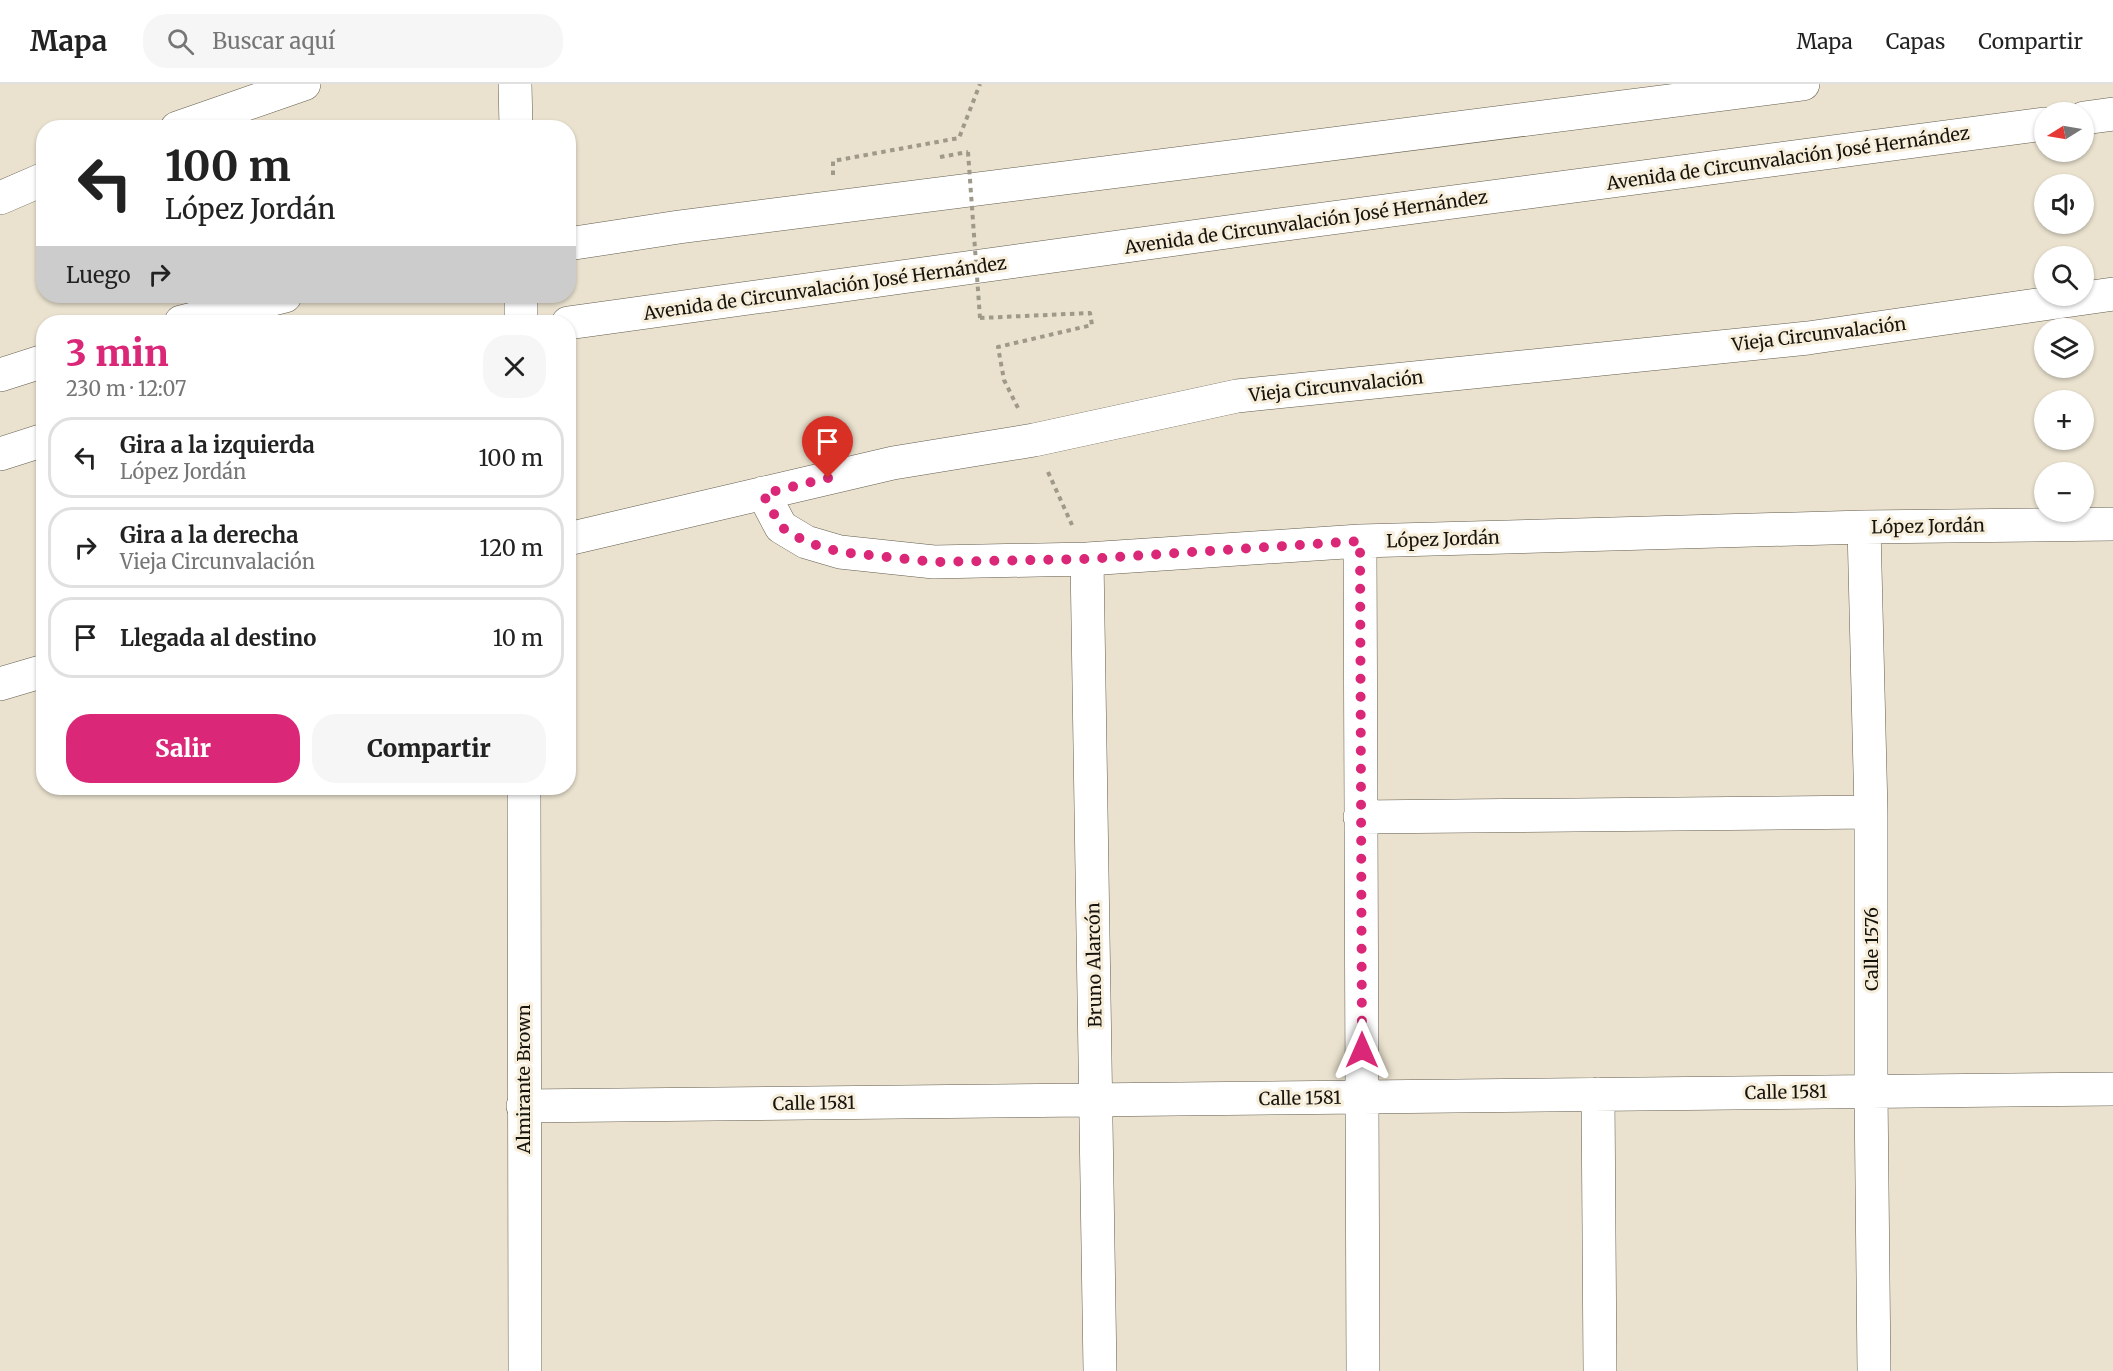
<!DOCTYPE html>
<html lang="es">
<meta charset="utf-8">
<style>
:root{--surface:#fff;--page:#f6f6f6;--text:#222;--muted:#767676;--line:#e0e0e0;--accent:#db2777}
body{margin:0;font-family:Merriweather,serif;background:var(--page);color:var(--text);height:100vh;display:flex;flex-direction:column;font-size:22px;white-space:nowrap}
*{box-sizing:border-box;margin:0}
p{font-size:20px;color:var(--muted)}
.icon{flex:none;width:33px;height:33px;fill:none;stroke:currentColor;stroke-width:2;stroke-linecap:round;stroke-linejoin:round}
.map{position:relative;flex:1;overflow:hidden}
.sheet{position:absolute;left:36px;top:231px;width:540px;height:480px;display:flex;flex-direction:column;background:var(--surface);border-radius:24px;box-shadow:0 2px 4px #0004}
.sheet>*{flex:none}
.guide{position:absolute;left:36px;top:36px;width:540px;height:183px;border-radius:24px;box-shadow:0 2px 4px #0004;background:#fff;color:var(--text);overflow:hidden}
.needle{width:39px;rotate:259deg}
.buttons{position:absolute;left:2034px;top:18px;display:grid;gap:12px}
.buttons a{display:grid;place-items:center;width:60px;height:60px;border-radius:50%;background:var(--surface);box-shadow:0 2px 4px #0004;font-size:30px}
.pin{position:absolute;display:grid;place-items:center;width:51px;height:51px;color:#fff;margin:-62px -26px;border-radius:50% 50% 50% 0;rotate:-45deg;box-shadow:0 0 6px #0007}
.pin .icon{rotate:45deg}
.me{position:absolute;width:66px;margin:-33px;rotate:0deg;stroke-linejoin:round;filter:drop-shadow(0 0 4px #0008)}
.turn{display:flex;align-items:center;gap:21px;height:126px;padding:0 30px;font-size:27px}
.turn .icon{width:78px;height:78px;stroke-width:2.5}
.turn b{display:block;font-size:42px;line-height:51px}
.then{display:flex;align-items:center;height:57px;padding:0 30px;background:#0003;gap:12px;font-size:22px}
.round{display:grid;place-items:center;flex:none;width:63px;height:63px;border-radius:24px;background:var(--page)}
.summary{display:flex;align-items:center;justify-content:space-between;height:102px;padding:0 30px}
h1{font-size:36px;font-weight:800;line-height:45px;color:var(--accent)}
.button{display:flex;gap:12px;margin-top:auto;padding:12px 30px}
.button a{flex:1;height:69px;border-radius:24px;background:var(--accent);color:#fff;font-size:24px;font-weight:800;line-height:69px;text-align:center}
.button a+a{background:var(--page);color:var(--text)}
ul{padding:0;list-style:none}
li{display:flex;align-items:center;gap:18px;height:81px;margin:0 12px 9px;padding:0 18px;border:3px solid var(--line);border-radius:24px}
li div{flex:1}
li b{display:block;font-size:22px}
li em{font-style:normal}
header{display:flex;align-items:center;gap:36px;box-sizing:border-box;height:84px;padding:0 30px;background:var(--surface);border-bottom:2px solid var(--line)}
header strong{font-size:28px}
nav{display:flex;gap:33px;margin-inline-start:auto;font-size:21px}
.search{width:420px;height:54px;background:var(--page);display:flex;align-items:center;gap:15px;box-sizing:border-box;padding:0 21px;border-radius:24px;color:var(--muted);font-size:22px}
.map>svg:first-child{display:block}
</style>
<header>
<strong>Mapa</strong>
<div class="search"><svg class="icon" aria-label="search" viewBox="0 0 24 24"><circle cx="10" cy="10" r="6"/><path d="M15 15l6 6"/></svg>Buscar aquí</div>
<nav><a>Mapa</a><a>Capas</a><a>Compartir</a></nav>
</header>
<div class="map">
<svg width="2113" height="1287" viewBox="0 0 2113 1287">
<rect width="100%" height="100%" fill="#eae2cf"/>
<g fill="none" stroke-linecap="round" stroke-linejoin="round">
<g stroke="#635c4c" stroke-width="34">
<path id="minor" d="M515,0L516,44
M177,44L304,0
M0,114L44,95
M763,409L781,443L806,458L840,468L934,478L1087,475L1360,457L1864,443L2113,440
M1864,443L1871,728V1007L1874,1287
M568,455L893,379L1034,356L1237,312L1808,254L2113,210
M1360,457L1363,1287
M1087,475L1100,1287
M0,600L44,587
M1360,733L1871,728
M1598,1010L1600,1287
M523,1022L2113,1005"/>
</g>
<g stroke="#635c4c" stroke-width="34">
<path id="secondary" d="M521,212V238
M524,704L525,1287"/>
</g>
<g stroke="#635c4c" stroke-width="34">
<path id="trunk" d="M2084,34L2113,30
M568,160L679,143L1803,0
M181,238L285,212
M568,239L1249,145L2044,40
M0,291L44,277
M0,370L44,356"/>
</g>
<path stroke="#9f998a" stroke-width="4" stroke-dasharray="4.5 4.5" stroke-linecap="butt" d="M940,73L968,68
M833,91V77L959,54L980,0
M980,234L1090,229L1092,241L998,263L1004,296L1018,324
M1048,388L1072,441"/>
<use href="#minor" stroke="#fff" stroke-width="33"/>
<use href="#secondary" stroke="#fff" stroke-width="33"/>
<use href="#trunk" stroke="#fff" stroke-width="33"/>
<path stroke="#9f998a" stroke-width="4" stroke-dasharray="4.5 4.5" stroke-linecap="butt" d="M968,68L980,234"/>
</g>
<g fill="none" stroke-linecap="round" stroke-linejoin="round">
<path stroke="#db2777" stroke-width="10" stroke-dasharray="0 18" d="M828,394L763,410L781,443L806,458L840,468L934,478L1087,475L1360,457L1362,966"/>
</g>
<g text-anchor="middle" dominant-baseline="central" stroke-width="6" stroke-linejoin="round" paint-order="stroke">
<g font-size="18" fill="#17140e" stroke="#f7efdc">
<text transform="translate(1788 74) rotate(-8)">Avenida de Circunvalación José Hernández</text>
<text transform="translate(1306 138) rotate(-8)">Avenida de Circunvalación José Hernández</text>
<text transform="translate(825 204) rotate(-8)">Avenida de Circunvalación José Hernández</text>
<text transform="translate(1819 250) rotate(-7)">Vieja Circunvalación</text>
<text transform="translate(1336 302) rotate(-6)">Vieja Circunvalación</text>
<text transform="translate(1928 442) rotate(-1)">López Jordán</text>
<text transform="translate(1443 455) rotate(-2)">López Jordán</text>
<text transform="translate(1871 865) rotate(-90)">Calle 1576</text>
<text transform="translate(1094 881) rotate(-91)">Bruno Alarcón</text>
<text transform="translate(523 995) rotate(-90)">Almirante Brown</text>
<text transform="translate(1786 1008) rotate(-1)">Calle 1581</text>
<text transform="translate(1300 1014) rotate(-1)">Calle 1581</text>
<text transform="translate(814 1019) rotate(-1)">Calle 1581</text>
</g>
</g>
</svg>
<div class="buttons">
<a><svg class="needle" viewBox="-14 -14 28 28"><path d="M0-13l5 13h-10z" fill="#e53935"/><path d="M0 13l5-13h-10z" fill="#767676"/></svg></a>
<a><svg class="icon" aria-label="sound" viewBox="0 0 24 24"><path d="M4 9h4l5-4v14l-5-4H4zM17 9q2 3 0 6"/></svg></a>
<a><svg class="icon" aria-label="search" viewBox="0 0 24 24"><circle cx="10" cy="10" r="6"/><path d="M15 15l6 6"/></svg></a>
<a><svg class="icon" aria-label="layers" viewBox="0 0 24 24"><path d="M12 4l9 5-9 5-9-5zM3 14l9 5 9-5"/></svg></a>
<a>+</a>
<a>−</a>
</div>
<div class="pin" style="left:828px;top:394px;background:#d93025"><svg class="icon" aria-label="arrive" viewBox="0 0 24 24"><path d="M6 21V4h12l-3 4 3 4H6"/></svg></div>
<svg class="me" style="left:1362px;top:966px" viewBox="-20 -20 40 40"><path d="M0-17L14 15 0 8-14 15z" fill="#db2777" stroke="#fff" stroke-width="4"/></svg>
<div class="guide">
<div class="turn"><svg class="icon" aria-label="left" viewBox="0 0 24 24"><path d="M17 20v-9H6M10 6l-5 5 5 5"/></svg><div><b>100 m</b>López Jordán</div></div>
<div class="then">Luego<svg class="icon" aria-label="right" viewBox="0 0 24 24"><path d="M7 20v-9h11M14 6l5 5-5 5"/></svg></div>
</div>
<section class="sheet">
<div class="summary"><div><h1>3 min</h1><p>230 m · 12:07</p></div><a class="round"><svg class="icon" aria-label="close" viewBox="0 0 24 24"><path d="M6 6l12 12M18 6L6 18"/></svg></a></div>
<ul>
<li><svg class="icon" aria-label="left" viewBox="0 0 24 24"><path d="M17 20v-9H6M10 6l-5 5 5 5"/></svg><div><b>Gira a la izquierda</b><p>López Jordán</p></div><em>100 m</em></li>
<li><svg class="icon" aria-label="right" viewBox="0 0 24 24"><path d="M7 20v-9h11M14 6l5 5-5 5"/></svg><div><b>Gira a la derecha</b><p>Vieja Circunvalación</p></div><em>120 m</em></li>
<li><svg class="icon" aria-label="arrive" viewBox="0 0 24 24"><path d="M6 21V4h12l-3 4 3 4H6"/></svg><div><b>Llegada al destino</b></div><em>10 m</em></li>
</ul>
<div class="button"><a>Salir</a><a>Compartir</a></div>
</section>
</div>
